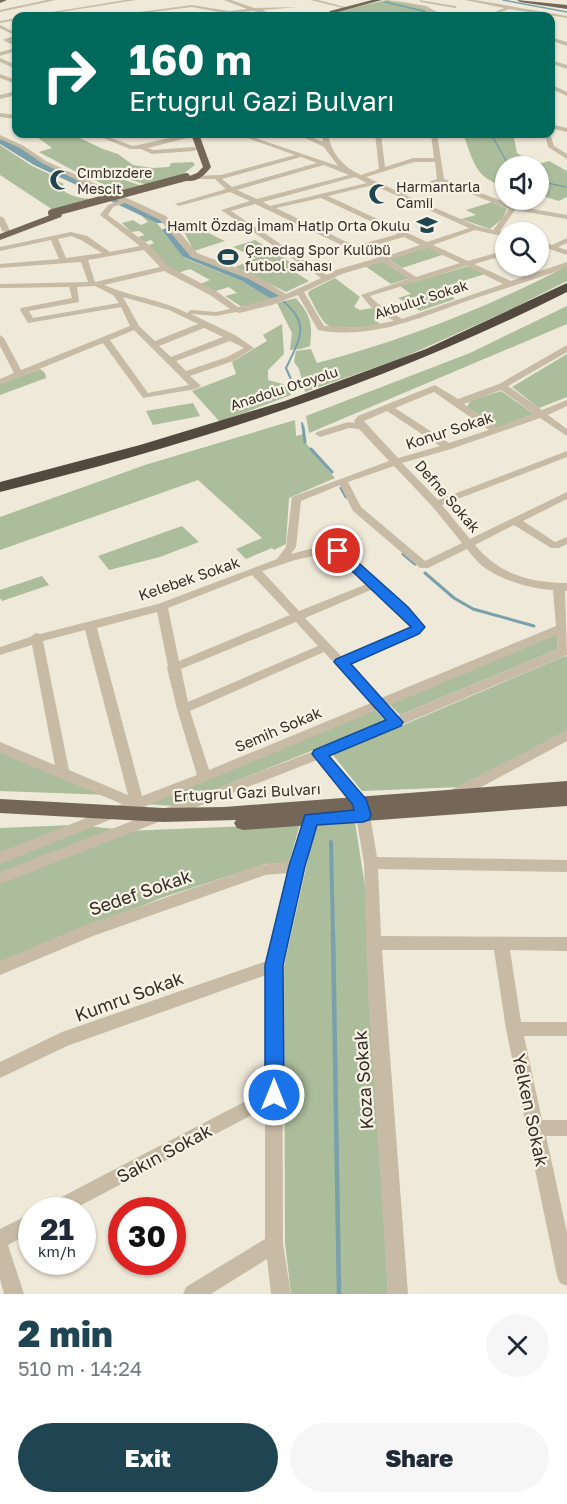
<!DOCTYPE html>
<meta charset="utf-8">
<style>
:root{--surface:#fff;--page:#f6f6f7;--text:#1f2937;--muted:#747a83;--accent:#1f4552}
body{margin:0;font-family:"Golos Text",sans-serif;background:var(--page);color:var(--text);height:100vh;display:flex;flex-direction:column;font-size:22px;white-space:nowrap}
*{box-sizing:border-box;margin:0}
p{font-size:20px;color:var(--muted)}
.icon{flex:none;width:33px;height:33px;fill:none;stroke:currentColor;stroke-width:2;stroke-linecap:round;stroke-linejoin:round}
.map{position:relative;height:1294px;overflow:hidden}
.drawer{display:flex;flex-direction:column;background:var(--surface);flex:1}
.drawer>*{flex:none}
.top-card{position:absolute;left:12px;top:12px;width:543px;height:126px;border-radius:12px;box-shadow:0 2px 4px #0004;background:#00695c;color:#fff;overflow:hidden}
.fabs{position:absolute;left:495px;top:156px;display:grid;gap:12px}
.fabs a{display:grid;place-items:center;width:54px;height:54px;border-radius:50%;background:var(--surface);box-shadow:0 2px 4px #0004;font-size:30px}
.speed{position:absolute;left:18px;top:1197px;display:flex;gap:12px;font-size:30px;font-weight:700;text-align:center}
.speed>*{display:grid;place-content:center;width:78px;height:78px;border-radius:50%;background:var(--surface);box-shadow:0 2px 4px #0004;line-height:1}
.speed small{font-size:15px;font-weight:400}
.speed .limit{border:9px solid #d22;background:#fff;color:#111}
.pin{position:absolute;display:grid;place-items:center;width:51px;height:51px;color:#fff;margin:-26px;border:3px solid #fff;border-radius:50%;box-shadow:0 2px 6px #0007}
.me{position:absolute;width:66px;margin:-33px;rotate:0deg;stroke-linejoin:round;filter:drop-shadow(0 0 4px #0008)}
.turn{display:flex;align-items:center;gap:21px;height:126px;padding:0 18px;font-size:27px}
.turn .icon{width:78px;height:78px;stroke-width:2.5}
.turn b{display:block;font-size:42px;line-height:51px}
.round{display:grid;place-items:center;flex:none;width:63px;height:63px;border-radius:32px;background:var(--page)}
.headline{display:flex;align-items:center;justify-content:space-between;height:102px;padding:0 18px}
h1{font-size:36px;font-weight:800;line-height:45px;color:var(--accent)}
.button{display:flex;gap:12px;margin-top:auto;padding:12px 18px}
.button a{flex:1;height:69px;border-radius:36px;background:var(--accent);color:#fff;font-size:24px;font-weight:800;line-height:69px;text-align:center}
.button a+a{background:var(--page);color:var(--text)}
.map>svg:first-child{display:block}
</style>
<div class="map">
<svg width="567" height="1294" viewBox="0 0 567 1294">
<rect width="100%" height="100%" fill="#efe9d9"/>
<path fill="#abbd9b" d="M387,0L419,6L440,16L333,15L339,11Z
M33,134H71L103,149L118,154L133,165L153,168L169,167L171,163L193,162L195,165L183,174L148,185L102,172L78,173L39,152L52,148Z
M463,134H513L517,153L535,165L549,161L567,171V197L559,201L539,195L538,166H506L505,186C475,180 473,159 463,134Z
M0,145L32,166L58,178L55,180L64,184L60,188C68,196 82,199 94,199L53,210L0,175Z
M92,173L119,178L142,186L120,192L84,175Z
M492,202L507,209L502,219L490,229L461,219L476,215L466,210Z
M140,214L157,223L184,258L242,281L271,299L242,307L225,296L237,293L229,287L216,291L200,284L210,280L190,269L178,273L167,268L149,245L154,243L151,240L145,242L138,237L145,235L139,231L131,232L122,223L133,220L141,225L148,222Z
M187,227L198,228L225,241L194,251L183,230Z
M255,240L296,266L290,269L309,281L286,292L235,267L256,258L233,247Z
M427,245L445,254L402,268L388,259Z
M384,261L410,278L391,284L365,266Z
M469,266L485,274L440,288L455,299L420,311L398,298L411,294L400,286Z
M567,266V281L505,312L402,358L305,392L299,369L294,362L296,351L311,349L317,363C404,340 487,308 567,266Z
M335,278L360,297L354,307L360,310L373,308L386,316L374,319L380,324C368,327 334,333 325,323C318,315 313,303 308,294L309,291Z
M296,298C310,315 313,323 310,346L301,349L290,350L292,333L277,303Z
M567,306V324L309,433L306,416L470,353Z
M282,324L284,354L268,370V380L283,384L291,395L220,422L192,391L236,374L232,362L267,341L263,335Z
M567,354V397L539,408L512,387Z
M40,369L45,373L46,378L0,395V384Z
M501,391L534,414L497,428L467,407L470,401Z
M193,403L200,416L153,425L146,411Z
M295,420L296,436L304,434L305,442L335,478L289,498L286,544L274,550L272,548L246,559L236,549L262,538L198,480L0,550V517L145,465Z
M182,526L199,542L160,557L109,570L98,556Z
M42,576L49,585L2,601L0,598V590Z
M557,634L558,649L400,715L389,704Z
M565,656L567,657V731L460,787L362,791L333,755Z
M375,710L386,721L174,806L145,804Z
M0,747L110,795L0,791Z
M355,822L366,893L388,1294H291L285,1243L284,966L316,823Z
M300,824L289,863L265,864L161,898L0,962V880L125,831Z
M74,825L0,853V828Z
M87,826L115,829L0,875V860Z"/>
<path fill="#7aa0ab" d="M0,137L14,143L44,162L158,214L163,223H157L34,165L0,144Z
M166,228L173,229L190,251L252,277L282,295L271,299L242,281L183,257L162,230Z"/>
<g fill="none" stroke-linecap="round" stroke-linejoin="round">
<path stroke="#7aa0ab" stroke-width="1.5" d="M503,0L567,12
M385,2L423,11L432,16
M491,134L509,166
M538,181L566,187"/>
<path stroke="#7aa0ab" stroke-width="2" d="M284,302C311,324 299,341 286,368L293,384
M302,423L303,428"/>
<path stroke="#7aa0ab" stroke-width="3" d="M303,427L305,442
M311,449L332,472
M341,488L346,497
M403,554L415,564
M425,573L454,598L473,609L534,626"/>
<path stroke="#7aa0ab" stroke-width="4" d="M331,842L333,936"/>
<path stroke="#7aa0ab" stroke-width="4.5" d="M333,934L339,1294"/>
<path fill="#c7bba6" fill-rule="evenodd" d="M47,0H56L0,12V10Z
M125,0H136L36,16H28Z
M224,0H231L254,8L299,7L262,10L277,16L253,11L202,16L219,12L192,7L120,16H110L192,5L229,11L247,9Z
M310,0H318L345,7L343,8Z
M392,0L426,6L445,16H440L422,8Z
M419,0L455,6L457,7L455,8L421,2Z
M465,0H475L567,16V18L509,9L491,16H486L504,8Z
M330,12L332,14H286L288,13Z
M16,18V20L0,23V21Z
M0,25L16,33V39L11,41L16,43V46L4,41V39L16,36L0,28Z
M550,37L567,42V46L550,40Z
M16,48V51L0,56V52Z
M0,58L16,65V69L0,62Z
M550,60L567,65V69L550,63Z
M0,74L16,80V84L0,78Z
M550,84L567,92V96L550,88Z
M16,91V95L0,99V95Z
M0,113L16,115V119L0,117Z
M550,124L567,128V132L550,128Z
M550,133L554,146L567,154V159L548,147L545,134Z
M93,134H100L133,146L189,134L191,135V137L148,148L153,150L194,147L197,149L194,151L152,154L141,149H130Z
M236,134H244L338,166L324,147L297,134H304L323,142L322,134H328C331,153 343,167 361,175L379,169L375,134H381L385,167L413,158H434L431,134H437L444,179L515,206L567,215V219L515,210L500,231L506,233V237L475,230L433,245L468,261L506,250V255L474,264L511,281L567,262V267C538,279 508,287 479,297C427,314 375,341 318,330L298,295L272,305L239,313L236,312L216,316L191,314L235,335L254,348L233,361L190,376L201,386L196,389L143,398L103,343L0,385V379L14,373L0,346V335L4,338L21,370L130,326L121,307L28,323L20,310L21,308L72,298L69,287L0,288V284L88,282L81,262L0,268V264L59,259L51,240L0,251V247L71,232L87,236L110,252L140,246L100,215L108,205L119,201L42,163L20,148L0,139V135L24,146L46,161L166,216L197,253L255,275L286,294L321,278L221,210L250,201L230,192L179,206L175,204L226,189L215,179H196L193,177L194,176L221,175L295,155ZM301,157L317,163L232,187L222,179ZM414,162H435L437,179L399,192L366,177ZM324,165L349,175L257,199L237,190ZM355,177L367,183L270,206L263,202ZM441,182L509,209L493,230L477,226L405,195ZM373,185L469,228L427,242L328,196ZM321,198L398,234L355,246L276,208ZM125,203L160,220L191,257L249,279L279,296L238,307L216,291L168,266L149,245L108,215L113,207ZM255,204L354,251L404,237L420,245L384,257L378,256L377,258L336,270L327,275L231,211ZM71,236L81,240L102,253L66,258L58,239ZM427,248L460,263L416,277L389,260ZM144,250L160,267L95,282L88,260ZM382,262L408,279L361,295L371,307L394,321L361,327L324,326L304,292L342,274ZM467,266L503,284L402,319L377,303L370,296ZM164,271L210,295L230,309L216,312L191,310L187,313C161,299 131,297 104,285ZM95,286L113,295L119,303L33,318L29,311L79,302L77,287ZM123,297L169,310L198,324L155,341L139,326ZM204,328L223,337L171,357L159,346ZM134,330L189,385L148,393L110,340ZM230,341L244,348L227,357L186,371L176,361Z
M0,216L4,218L10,231L9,233L2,231L0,226Z
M567,238V243L558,247L567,250V255L538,245V240L552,245Z
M567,345V352L508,386L542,410L567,400V406L548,415L567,429V436L540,418L451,449L402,463L438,500L567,451V457L442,505L470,539L567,492V499L523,521L555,542L567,537V544L559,548H551L514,525L475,545C500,575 529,582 567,583V591H565L567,655L328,756L368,803L377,857L567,860V872L378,869L381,936L567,937V951L510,950L521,1022H567V1036H524L542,1120H567V1136H546L567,1233V1286L560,1283L557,1276L506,1029L494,950H382L408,1294H388L368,993L364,863L354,805L317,760L0,884V872L314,751L387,720L377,710L144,807L143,813L138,814L132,811L0,864V852L122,804L0,753V742L55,765L32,645L0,655V647L30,637L36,633L40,634L158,604L277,559L286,547L292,497L389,461L359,429L349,428L320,437L315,434L317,432L348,422L355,423L354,421L358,416L435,385L458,399L499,384ZM501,390L534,414L497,427L464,404ZM434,392L489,430L449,443L395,408ZM387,411L440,446L398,458L364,421ZM394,466L432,506L462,543L425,561L361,507L348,482ZM340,485L353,511L420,568H428L467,549C471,554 475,559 479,563C496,579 531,589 553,590L556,626L381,698L349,664L418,634L424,627L422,623C414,613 345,549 337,547C324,543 304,551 291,554L296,547L301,501ZM332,552L367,584L299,611L262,571L295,560ZM252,575L290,615L179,661L168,608ZM373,589L412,626L342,657L305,618ZM157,612L168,666L167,668L177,709L197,775L142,796L97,628ZM296,622L318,646L188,702L181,669ZM85,630L128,795L69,770L43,641ZM557,635L558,649L398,716L388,706ZM324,652L371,703L209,770L190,711Z
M567,730V741L459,799L454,800L449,799L447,795L449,791Z
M311,814L316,815L318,819L304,866L282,965L283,1244L291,1294H271L267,1259L211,1294H183L186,1287L265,1239V1108L72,1210H45L48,1204L265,1091L266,975L67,1046L0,1078V1062L62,1032L267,961L288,873L265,875L93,936L0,975V961L83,926L260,865L291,861L304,819L306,815Z
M32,1213V1232L8,1245L24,1294H4L0,1279V1229Z"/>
<path fill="#746758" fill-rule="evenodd" d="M0,0H7L0,3Z
M372,0H382L334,13L333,16H327L330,11Z
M517,0L567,5V9L520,2Z
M191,134H199L211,167C205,175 198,182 187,181V177L197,173L203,167Z
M58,212L62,215L61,217L0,240V234Z
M567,781V806L243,830L237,828L234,823L236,820L163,822L0,813V799L163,808L224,807Z"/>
<path fill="#54493e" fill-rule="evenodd" d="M567,283V292C386,383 197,443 0,492V482L140,445L285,401L426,349Z"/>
<path stroke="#746758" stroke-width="8" d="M52,213L186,177"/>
</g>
<path fill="#1a73e8" stroke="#114b97" stroke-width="1.5" d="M338,547L342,548L408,607L425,627L419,634L351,664L403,722L401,726L329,756L366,799L371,815L369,820L363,822L317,825L305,866L283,965L284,1095L281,1102L274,1104L267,1102L265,1095V965L289,866L305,815L354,810L353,805L312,754L314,750L386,720L334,662L336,659L411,627L333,553L332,551L333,548Z"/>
<defs>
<g id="mosque-bare" transform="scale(1.62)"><path d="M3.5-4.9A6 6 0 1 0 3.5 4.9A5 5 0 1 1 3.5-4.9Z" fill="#1f4552" stroke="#f8f2e5" stroke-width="2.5" paint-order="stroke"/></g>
<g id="school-bare" transform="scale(1.62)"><path d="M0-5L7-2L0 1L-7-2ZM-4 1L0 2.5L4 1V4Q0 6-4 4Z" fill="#1f4552" stroke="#f8f2e5" stroke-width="2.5" paint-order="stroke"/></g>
<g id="stadium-bare" transform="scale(1.62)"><path d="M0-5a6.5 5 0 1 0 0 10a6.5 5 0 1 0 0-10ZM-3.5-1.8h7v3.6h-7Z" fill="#1f4552" stroke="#f8f2e5" stroke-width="2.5" paint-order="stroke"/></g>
</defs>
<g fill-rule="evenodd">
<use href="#mosque-bare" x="60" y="180"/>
<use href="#mosque-bare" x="379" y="194"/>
<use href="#school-bare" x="427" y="225"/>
<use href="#stadium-bare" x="228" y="257"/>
</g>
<g text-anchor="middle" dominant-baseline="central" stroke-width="4.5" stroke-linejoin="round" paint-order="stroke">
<g font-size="14" fill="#332d27" stroke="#f8f2e5" text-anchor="start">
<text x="77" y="172">Cımbızdere<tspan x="77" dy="16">Mescit</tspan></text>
<text x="396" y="186">Harmantarla<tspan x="396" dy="16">Camii</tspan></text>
<text x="410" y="225" text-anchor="end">Hamit Özdağ İmam Hatip Orta Okulu</text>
<text x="245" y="249">Çenedağ Spor Kulübü<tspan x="245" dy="16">futbol sahası</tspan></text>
</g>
<g font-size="14" fill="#332d27" stroke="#f8f2e5">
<text transform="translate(421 299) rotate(-18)">Akbulut Sokak</text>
<text transform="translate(284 388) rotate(-18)">Anadolu Otoyolu</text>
</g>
<g font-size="15" fill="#332d27" stroke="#f8f2e5">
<text transform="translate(449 430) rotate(-18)">Konur Sokak</text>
<text transform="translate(448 496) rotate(49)">Defne Sokak</text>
<text transform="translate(189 578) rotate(-19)">Kelebek Sokak</text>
<text transform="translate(278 729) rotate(-23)">Semih Sokak</text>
<text transform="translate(247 792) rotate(-3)">Ertuğrul Gazi Bulvarı</text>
</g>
<g font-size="18" fill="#332d27" stroke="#f8f2e5">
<text transform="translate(140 892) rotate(-19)">Sedef Sokak</text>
<text transform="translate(129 996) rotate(-20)">Kumru Sokak</text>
<text transform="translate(363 1080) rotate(-94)">Koza Sokak</text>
<text transform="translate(531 1110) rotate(78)">Yelken Sokak</text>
<text transform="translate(164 1153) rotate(-28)">Sakın Sokak</text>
</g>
</g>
</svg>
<div class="fabs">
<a><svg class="icon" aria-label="sound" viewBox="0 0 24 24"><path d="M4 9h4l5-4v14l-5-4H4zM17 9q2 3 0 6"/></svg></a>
<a><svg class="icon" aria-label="search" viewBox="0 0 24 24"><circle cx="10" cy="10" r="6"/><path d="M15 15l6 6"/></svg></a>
</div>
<div class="speed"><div>21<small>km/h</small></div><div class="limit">30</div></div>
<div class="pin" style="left:338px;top:551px;background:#d93025"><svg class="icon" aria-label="arrive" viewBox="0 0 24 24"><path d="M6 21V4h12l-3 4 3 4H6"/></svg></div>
<svg class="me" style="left:274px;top:1095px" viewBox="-20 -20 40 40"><circle r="17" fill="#1a73e8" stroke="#fff" stroke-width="3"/><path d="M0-11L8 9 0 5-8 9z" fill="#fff"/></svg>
<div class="top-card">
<div class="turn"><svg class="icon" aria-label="right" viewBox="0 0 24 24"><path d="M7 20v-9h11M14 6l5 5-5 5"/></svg><div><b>160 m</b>Ertuğrul Gazi Bulvarı</div></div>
</div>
</div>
<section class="drawer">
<div class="headline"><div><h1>2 min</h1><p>510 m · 14:24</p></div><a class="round"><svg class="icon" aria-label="close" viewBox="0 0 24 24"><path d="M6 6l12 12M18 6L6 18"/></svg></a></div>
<div class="button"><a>Exit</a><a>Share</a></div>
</section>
